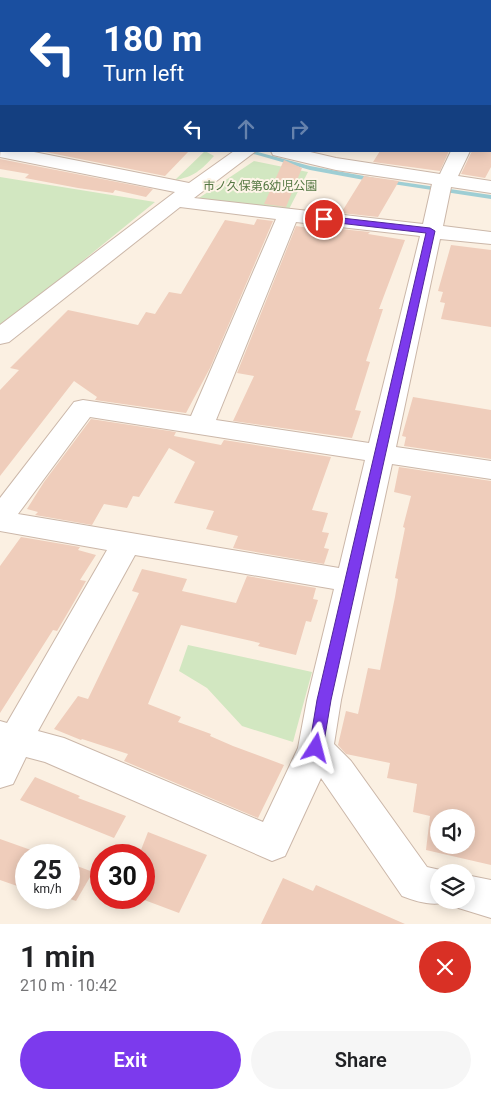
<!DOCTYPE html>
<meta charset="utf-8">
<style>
:root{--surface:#fff;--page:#f6f6f6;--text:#202124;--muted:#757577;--accent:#7c3aed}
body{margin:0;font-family:Roboto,"Noto Sans JP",sans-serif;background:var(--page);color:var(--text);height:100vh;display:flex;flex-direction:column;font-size:19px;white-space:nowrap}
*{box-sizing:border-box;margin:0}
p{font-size:16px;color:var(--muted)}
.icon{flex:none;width:28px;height:28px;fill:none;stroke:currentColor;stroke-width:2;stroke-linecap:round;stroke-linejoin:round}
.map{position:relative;height:924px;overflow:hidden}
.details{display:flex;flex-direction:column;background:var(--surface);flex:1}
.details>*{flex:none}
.hud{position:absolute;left:0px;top:0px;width:491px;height:152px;box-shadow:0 2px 12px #0003;background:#1a4fa0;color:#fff;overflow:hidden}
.fabs{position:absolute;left:430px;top:809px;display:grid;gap:10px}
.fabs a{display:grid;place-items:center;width:45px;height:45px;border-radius:50%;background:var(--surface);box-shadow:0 2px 12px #0003;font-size:25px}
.speed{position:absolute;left:15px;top:844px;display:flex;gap:10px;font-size:25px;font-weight:700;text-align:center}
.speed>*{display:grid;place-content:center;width:65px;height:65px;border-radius:50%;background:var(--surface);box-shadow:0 2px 12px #0003;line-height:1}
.speed small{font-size:12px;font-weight:400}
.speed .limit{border:8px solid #d22;background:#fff;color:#111}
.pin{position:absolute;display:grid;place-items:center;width:42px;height:42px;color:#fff;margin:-21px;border:2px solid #fff;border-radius:50%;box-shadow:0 1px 5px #0007}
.me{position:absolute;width:55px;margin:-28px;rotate:9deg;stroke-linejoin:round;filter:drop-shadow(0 0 4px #0008)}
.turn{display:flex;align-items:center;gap:18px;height:105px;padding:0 20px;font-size:22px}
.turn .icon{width:65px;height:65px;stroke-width:2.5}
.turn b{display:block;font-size:35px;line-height:42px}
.lanes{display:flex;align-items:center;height:48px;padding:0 20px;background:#0003;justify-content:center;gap:25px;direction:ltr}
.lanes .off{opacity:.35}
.round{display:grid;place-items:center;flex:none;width:52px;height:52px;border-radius:26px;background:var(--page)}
.headline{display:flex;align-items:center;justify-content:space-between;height:85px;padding:0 20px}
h1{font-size:30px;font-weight:600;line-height:38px}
.button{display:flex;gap:10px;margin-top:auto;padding:10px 20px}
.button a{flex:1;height:58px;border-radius:30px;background:var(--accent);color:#fff;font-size:20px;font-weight:600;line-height:58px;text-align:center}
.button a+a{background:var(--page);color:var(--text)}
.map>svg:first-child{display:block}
</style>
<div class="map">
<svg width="491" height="924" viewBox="0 0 491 924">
<rect width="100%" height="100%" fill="#fbf0e2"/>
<path fill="#d2e7c1" d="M205,151L214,156C201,170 194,177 175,180Z
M254,161L308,172L288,211L196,200Z
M0,177L155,202L0,328Z
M188,645L312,672L293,742L242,726L207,688L179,671Z"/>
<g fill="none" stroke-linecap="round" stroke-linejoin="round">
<path fill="#9eced4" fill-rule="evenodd" d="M0,86L1,87V91L0,90Z
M243,151H254L310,166L375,178L378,180L375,182L310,170Z
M388,180L491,195V199L386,183V181Z"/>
</g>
<path fill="#efcdbb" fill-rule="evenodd" d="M40,151H189L165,176Z
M380,151H449L440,171L373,162Z
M472,151H491V167L485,178L461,174Z
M0,159L153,189L146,197L115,190L113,193L78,188L25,178L29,174L0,169Z
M284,160L302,168L286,207L264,204Z
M364,176L399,181L378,217L341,213Z
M257,219L273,221L210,368L186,413L95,400L97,397L74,381L0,476V390L19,370L10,368L68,310L138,325L146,312L155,314L169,292L181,294L225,220L254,225Z
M296,226L329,231L331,228L370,232L368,234L405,240L379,309H383L366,361L370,362L355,410L361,411L352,438L233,421L254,376L237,373Z
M451,245L491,250V327L441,319L445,303L440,302L443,292L438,291Z
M413,397L491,410V459L404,446L406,437L402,436Z
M91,419L176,432L174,436L221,445L224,440L331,457L312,510L328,513L322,532L329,533L324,548L329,549L324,564L233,548L238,536L206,529L214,511L174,503L195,462L169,448L139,497L133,496L127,508L104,504L92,525L35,515L38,512L27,509L44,482Z
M399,467L491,481V865L426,850L430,816L413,812L417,784L387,778L390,763L346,754L338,745L346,711L358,714L368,668L380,670L395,597L398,579L395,578L405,528L403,527L411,496L394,492ZM439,818H466V845H439Z
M21,537L80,547L78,550L96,555L80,580L86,581L70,609L57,631L53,630L0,713V566Z
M142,569L187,579L182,591L236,603L247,576L316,588L313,599L318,600L311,622L306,621L296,655L258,646L260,643L181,625L148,704L181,717L178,722L211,734L210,736L233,746L284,765L258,818L124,761L128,754L82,739L81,740L54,729L78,696L88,699L139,593L132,591Z
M35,777L80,796L78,798L126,816L114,838L20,800Z
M148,832L207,855L179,913L139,898H144V855H139Z
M0,839L45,855H26V880L25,879L20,887L0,880Z
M69,863L93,872L76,901L67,898Z
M283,878L313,891L316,885L405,924H261Z"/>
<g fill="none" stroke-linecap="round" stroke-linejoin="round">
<g stroke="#cbb7a9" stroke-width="2">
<path id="minor" d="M260,0H281V1H260Z
M0,3L1,4V13H0Z
M490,18H491V28H490Z
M490,50H491V60H490Z
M490,88H491V98H490Z
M0,91H1V102H0Z
M490,130H491V142H490Z
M1,146V151H29L189,183L234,151H256L194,198L423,224L432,184L336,170L273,155L271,151H306L336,158L440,174L451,151H470L458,176L491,181V193L451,187L443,226L491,232V244L440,239L396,447L491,461V479L392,464L341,700L334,744L351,761L427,867L449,872H439V900H466V875L491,880V918L452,906L450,901C434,907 418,902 402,896L321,778L285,856L272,861L45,762L26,757L13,784L0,788V721L7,723L107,550L0,531V498L74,402L83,400L191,416L276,219L180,207L9,342L0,344V325L175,192L0,157ZM296,222L420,236L369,443L216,420ZM90,417L365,460L339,568L18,514ZM135,555L334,589L307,700L298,748L263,822L64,738L38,731Z"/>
</g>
<use href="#minor" fill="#fff" fill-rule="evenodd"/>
</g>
<path fill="#7c3aed" stroke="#51269a" d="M324,216L430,228L435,231L331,700L323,748L321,752L316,754L311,752L309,748L317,700L426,233L321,221V217Z"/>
<g text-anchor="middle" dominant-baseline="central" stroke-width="4" stroke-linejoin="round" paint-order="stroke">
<g font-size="12" fill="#547742" stroke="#fef4e8">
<text x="260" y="186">市ノ久保第6幼児公園</text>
</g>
</g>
</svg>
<div class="fabs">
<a><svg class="icon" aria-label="sound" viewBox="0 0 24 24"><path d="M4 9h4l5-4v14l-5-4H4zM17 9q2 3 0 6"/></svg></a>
<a><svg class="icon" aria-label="layers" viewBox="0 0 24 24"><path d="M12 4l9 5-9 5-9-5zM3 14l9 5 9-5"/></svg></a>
</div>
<div class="speed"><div>25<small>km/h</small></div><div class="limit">30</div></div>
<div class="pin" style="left:324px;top:219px;background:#d93025"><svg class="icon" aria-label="arrive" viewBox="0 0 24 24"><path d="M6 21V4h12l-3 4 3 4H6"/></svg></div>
<svg class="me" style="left:316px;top:748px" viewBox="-20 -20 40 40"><path d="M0-17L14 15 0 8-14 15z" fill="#7c3aed" stroke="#fff" stroke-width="4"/></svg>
<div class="hud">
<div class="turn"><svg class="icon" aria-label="left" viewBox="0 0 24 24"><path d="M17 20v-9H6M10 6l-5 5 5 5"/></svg><div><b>180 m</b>Turn left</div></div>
<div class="lanes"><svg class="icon" aria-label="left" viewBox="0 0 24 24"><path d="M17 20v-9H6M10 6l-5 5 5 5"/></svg><svg class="icon off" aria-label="ahead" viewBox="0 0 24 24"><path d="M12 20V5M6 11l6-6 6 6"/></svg><svg class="icon off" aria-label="right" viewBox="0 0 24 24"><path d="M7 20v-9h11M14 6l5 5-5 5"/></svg></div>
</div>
</div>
<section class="details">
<div class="headline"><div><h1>1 min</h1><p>210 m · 10:42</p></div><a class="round" style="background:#d93025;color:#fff"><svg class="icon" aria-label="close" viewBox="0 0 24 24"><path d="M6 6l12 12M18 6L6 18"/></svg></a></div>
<div class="button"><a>Exit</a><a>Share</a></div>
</section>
